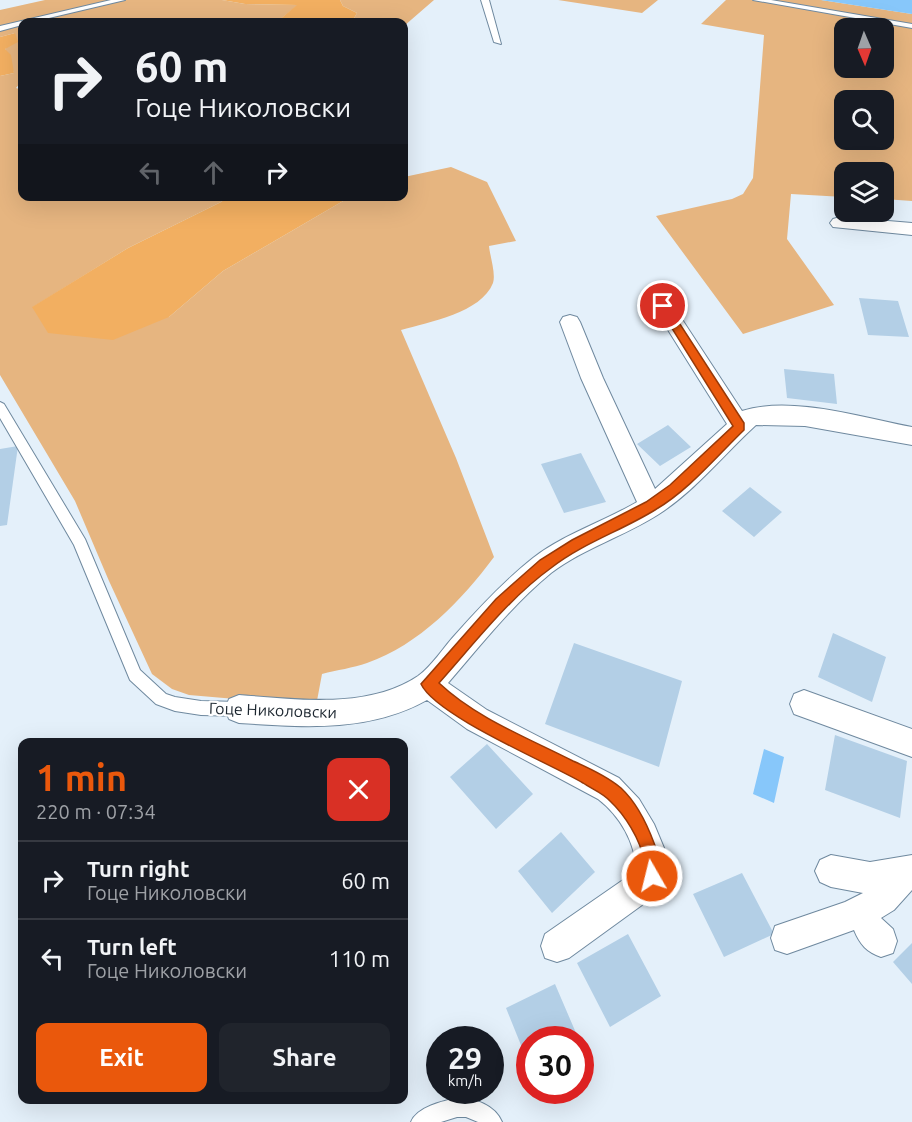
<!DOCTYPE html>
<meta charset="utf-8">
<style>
:root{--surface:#171b24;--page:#20242c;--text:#f1f3f6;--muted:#9ea1a6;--line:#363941;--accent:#ea580c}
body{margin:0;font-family:Ubuntu,sans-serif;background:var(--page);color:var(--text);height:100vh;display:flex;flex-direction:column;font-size:22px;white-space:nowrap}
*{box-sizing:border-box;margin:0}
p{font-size:20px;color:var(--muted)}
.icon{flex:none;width:33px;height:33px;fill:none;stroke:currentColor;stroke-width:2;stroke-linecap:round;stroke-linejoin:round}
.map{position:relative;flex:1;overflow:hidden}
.sheet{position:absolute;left:18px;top:738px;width:390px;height:366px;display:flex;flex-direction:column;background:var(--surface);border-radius:12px;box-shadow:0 6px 24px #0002}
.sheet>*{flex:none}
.banner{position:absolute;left:18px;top:18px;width:390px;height:183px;border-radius:12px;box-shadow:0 6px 24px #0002;background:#171b24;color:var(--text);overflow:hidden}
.needle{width:39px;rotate:178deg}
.tools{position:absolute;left:834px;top:18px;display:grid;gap:12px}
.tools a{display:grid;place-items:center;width:60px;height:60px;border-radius:12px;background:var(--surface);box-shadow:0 6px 24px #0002;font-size:30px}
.speed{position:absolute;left:426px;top:1026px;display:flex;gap:12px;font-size:30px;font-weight:700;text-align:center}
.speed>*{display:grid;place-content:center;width:78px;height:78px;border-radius:50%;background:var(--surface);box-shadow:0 6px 24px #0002;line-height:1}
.speed small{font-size:15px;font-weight:400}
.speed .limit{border:9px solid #d22;background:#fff;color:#111}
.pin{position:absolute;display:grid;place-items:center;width:51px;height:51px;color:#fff;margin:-26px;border:3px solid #fff;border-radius:50%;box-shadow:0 2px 6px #0007}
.me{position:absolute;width:66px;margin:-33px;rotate:352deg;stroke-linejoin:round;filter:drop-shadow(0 0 4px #0008)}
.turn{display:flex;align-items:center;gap:21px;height:126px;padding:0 18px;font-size:27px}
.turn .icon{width:78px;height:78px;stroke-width:2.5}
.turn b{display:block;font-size:42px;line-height:51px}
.lanes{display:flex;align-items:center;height:57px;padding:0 18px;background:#0003;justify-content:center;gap:30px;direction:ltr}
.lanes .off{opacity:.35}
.round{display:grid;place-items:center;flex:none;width:63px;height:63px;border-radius:12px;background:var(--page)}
.headline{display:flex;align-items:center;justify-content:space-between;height:102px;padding:0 18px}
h1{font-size:36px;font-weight:700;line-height:45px;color:var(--accent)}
.cta{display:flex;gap:12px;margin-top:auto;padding:12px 18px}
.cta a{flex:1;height:69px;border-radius:12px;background:var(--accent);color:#fff;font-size:24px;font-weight:700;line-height:69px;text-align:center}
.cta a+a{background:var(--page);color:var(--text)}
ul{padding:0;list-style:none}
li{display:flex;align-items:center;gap:18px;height:78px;padding:0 18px;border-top:2px solid var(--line)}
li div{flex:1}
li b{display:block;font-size:22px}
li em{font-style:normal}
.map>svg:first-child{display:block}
</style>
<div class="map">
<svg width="912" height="1122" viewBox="0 0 912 1122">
<rect width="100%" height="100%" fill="#e4f0fa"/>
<path fill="#e6b580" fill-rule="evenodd" d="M45,0H222L245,4L298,5L279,20L260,22H22V81L16,88L22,90V196L228,197L221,202L128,248L33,307L169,317L223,271L350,197L404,196V177L451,167L487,182L516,241L489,246C490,256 496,274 493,283C481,313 429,322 401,330L456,458L494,557C462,600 419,645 367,663C353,668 337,670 322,674L316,706L189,695L172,689L152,674L109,581L75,501L0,375V76L14,73L5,49L15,33L0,37V10Z
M340,0H434L404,26V22H352L357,13L343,6Z
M558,0H658L642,13Z
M726,0H821L912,14V201L884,199V172H844V197L791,194L787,239L834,305L743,334L656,216L732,199L743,194L753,178L764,35L701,24ZM844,28H884V68H844ZM844,100H884V140H844Z"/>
<path fill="#f2af61" d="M222,0H340L343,6L357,13L352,22H260L279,20L297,5L245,4Z
M15,33L18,42L5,49L11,55L14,73L0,76V37Z
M228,197H350L223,271L169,317L113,340L48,333L32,307L128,248L221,202Z"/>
<path fill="#87c7fa" d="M821,0H912V14Z
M764,749L784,757L774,803L753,794Z"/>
<path fill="#b3cfe6" d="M859,298L898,301L909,337L868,335Z
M784,369L834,374L837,404L787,398Z
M668,425L691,447L660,466L637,444Z
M18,446L7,525L0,526V449Z
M581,453L606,502L564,513L541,464Z
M750,487L782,512L754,537L722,511Z
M833,633L886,657L872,702L818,677Z
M574,643L682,681L659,767L545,724Z
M835,735L907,761L900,818L825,790Z
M487,744L533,794L496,829L450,777Z
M561,832L595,872L552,913L518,871Z
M742,873L774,934L724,957L693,894Z
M628,934L661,996L610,1027L577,963Z
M912,943V984L893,962Z
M555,984L579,1040H530L529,1065L506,1008Z"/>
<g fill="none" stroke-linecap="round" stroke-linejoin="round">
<g stroke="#6f899f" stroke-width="2">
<path id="service" d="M111,0H125L32,22H22V25L0,31V26Z
M481,0H489L501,44L494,42Z
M753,0H771L912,24V28Z
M0,402L4,404L85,539L140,670L166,694L175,697L201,701L239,702L244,704L246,709L244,714L239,716L201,715L175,711L156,704L130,680L74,545L0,418Z
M457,1098C475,1098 495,1105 502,1122H478L466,1117H457L441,1122H411C417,1107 443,1101 457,1098Z"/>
</g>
<g stroke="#6f899f" stroke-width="2">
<path id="minor" d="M840,217L912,223V235L833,227L830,223L833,219Z
M663,299L670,301L742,411C791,395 863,418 912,427V445L805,426L756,425C724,454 696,490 659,514C625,536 584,548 551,573C512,605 481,645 448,683L487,710L619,778L639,799L654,824L664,848L668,872L660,892L569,958L557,962L545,958L541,946L545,934L636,871C636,843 620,816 598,799L467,729L427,700C368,733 303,727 239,723L229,719L225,709L229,699L239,695C296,699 367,710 418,676C432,666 443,648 455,635C479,608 504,581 533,558C564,534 603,522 637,502L581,378L560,322L563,317L570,315L577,317L580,322L603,378L655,489L727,424L653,306L656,301Z
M804,690L912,729V757L794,714L790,704L794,694Z
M831,855L870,862L912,855V890L894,910L881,918L893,929L897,941L893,953L881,957C867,952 860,945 854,930L787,954L775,950L771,938L775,926L845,902L863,893L831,887L820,882L815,871L820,860Z"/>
</g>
<use href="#service" fill="#fff" fill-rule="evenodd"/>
<use href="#minor" fill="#fff" fill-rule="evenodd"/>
</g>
<path fill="#ea580c" stroke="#983908" stroke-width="1.5" d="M663,302L667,304L744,423V430C716,457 689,490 655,510C621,531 583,543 551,568C508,599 474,644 439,683C476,718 528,738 573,761C589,768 608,777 621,788C636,802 647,824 654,843C659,856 664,868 658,882L652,885L646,882C643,874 645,868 644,860C640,839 625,815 610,801C603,793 592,789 583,783C549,763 436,716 421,684L496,599L540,560L572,540L646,502L670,485L733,426L658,306Z"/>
<g text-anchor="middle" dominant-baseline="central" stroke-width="4.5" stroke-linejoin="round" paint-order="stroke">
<g font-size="16" fill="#1c262f" stroke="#fff">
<text transform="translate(273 710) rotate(2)">Гоце Николовски</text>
</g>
</g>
</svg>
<div class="tools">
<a><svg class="needle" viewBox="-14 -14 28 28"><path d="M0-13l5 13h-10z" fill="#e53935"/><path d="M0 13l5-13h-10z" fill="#9ea1a6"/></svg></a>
<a><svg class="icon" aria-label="search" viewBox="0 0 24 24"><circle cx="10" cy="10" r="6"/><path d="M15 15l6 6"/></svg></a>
<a><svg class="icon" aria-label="layers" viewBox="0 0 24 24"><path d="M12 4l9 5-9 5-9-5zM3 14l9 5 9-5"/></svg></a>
</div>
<div class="speed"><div>29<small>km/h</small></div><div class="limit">30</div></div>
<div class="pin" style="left:663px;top:306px;background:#d93025"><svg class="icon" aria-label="arrive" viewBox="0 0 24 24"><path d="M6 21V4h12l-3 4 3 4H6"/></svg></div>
<svg class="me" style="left:652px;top:876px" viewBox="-20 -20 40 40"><circle r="17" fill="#ea580c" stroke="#fff" stroke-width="3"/><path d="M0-11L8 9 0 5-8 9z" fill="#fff"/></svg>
<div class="banner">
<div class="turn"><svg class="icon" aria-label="right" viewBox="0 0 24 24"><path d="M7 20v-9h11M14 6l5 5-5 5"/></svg><div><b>60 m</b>Гоце Николовски</div></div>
<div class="lanes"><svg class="icon off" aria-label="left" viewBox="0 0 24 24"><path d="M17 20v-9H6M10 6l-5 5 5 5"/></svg><svg class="icon off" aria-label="ahead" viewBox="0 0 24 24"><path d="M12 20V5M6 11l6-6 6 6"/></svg><svg class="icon" aria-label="right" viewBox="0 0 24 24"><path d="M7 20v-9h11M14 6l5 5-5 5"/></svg></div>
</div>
<section class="sheet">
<div class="headline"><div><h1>1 min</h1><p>220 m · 07:34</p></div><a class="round" style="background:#d93025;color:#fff"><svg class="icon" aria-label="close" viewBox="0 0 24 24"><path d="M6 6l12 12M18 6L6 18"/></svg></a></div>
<ul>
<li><svg class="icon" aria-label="right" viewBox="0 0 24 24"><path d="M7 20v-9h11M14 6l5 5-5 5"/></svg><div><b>Turn right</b><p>Гоце Николовски</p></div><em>60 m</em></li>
<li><svg class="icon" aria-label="left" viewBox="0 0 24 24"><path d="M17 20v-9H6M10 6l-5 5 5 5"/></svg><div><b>Turn left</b><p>Гоце Николовски</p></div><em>110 m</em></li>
</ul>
<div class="cta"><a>Exit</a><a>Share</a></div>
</section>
</div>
